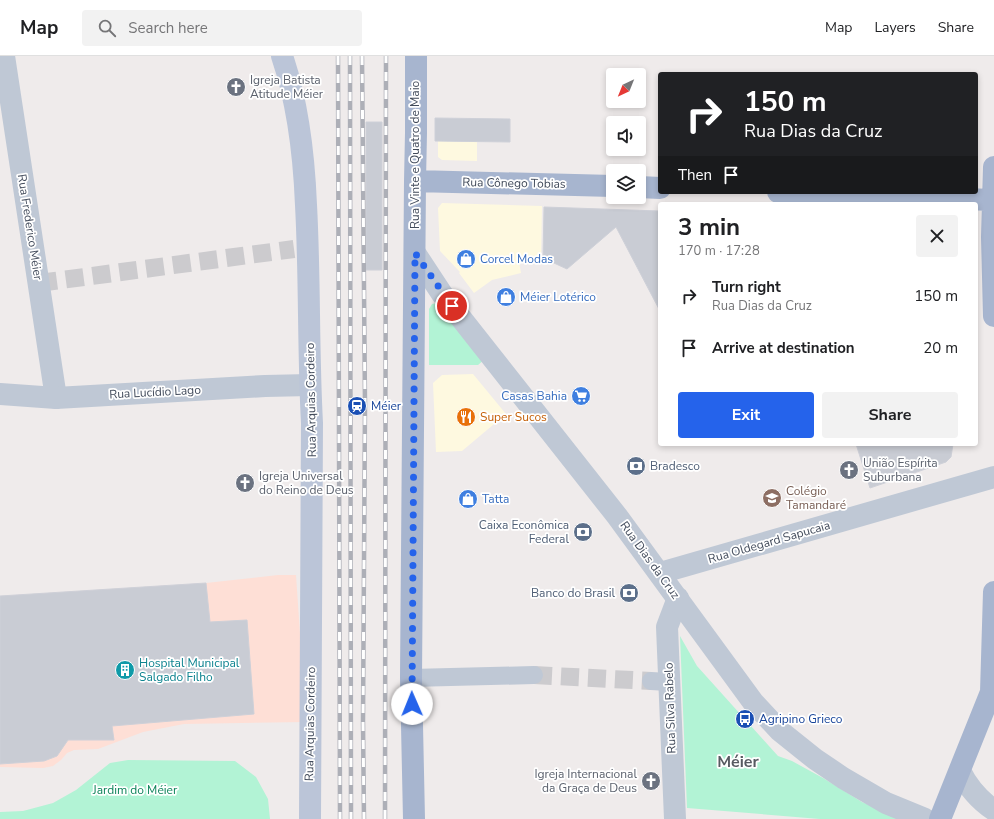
<!DOCTYPE html>
<meta charset="utf-8">
<style>
:root{--surface:#fff;--page:#f2f2f2;--text:#202124;--muted:#757577;--line:#e0e0e0;--accent:#2563eb}
body{margin:0;font-family:"Nunito Sans",sans-serif;background:var(--page);color:var(--text);height:100vh;display:flex;flex-direction:column;font-size:15px;white-space:nowrap}
*{box-sizing:border-box;margin:0}
p{font-size:13px;color:var(--muted)}
.icon{flex:none;width:22px;height:22px;fill:none;stroke:currentColor;stroke-width:2;stroke-linecap:round;stroke-linejoin:round}
.map{position:relative;flex:1;overflow:hidden}
.details{position:absolute;left:658px;top:146px;width:320px;height:244px;display:flex;flex-direction:column;background:var(--surface);border-radius:4px;box-shadow:0 2px 6px #0003}
.details>*{flex:none}
.hud{position:absolute;left:658px;top:16px;width:320px;height:122px;border-radius:4px;box-shadow:0 2px 6px #0003;background:#202124;color:#fff;overflow:hidden}
.needle{width:26px;rotate:223deg}
.controls{position:absolute;left:606px;top:12px;display:grid;gap:8px}
.controls a{display:grid;place-items:center;width:40px;height:40px;border-radius:4px;background:var(--surface);box-shadow:0 2px 6px #0003;font-size:20px}
.pin{position:absolute;display:grid;place-items:center;width:34px;height:34px;color:#fff;margin:-17px;border:2px solid #fff;border-radius:50%;box-shadow:0 1px 4px #0007}
.me{position:absolute;width:44px;margin:-22px;rotate:359deg;stroke-linejoin:round;filter:drop-shadow(0 0 3px #0008)}
.turn{display:flex;align-items:center;gap:14px;height:84px;padding:0 20px;font-size:18px}
.turn .icon{width:52px;height:52px;stroke-width:2.5}
.turn b{display:block;font-size:28px;line-height:34px}
.then{display:flex;align-items:center;height:38px;padding:0 20px;background:#0003;gap:8px;font-size:15px}
.round{display:grid;place-items:center;flex:none;width:42px;height:42px;border-radius:4px;background:var(--page)}
.summary{display:flex;align-items:center;justify-content:space-between;height:68px;padding:0 20px}
h1{font-size:24px;font-weight:700;line-height:30px}
.button{display:flex;gap:8px;margin-top:auto;padding:8px 20px}
.button a{flex:1;height:46px;border-radius:4px;background:var(--accent);color:#fff;font-size:16px;font-weight:700;line-height:46px;text-align:center}
.button a+a{background:var(--page);color:var(--text)}
ul{padding:0;list-style:none}
li{display:flex;align-items:center;gap:12px;height:52px;padding:0 20px}
li div{flex:1}
li b{display:block;font-size:15px}
li em{font-style:normal}
header{display:flex;align-items:center;gap:24px;box-sizing:border-box;height:56px;padding:0 20px;background:var(--surface);border-bottom:1px solid var(--line)}
header strong{font-size:19px}
nav{display:flex;gap:22px;margin-inline-start:auto;font-size:14px}
.search{width:280px;height:36px;background:var(--page);display:flex;align-items:center;gap:10px;box-sizing:border-box;padding:0 14px;border-radius:4px;color:var(--muted);font-size:15px}
.map>svg:first-child{display:block}
</style>
<header>
<strong>Map</strong>
<div class="search"><svg class="icon" aria-label="search" viewBox="0 0 24 24"><circle cx="10" cy="10" r="6"/><path d="M15 15l6 6"/></svg>Search here</div>
<nav><a>Map</a><a>Layers</a><a>Share</a></nav>
</header>
<div class="map">
<svg width="994" height="763" viewBox="0 0 994 763">
<rect width="100%" height="100%" fill="#efebeb"/>
<path fill="#fef9e0" d="M438,85L477,86V105L442,104L438,101Z
M442,147L542,150L541,202L519,206L521,217L492,224L474,237L459,217L460,216L440,195L438,152Z
M473,318L506,358L462,395L436,396L433,327L442,319Z"/>
<path fill="#fedfd6" d="M278,519H296L306,666L184,668L143,676L98,693L74,694L67,697L61,704L53,710L43,712L0,711V540L206,527Z"/>
<path fill="#b2f3d5" d="M437,247L485,303L478,309H429V253L432,248Z
M680,580L697,610L778,700L792,705L823,722L862,746L902,763H820L687,752Z
M128,704L235,705L256,721L268,743L270,763H0V756L23,755L53,747L76,734L110,707Z"/>
<path fill="#c9ccd4" stroke="#ced0d8" d="M435,62L510,63V86L435,85Z
M366,66H382V214H366Z
M544,151L660,155V255L616,171L567,213L543,202Z
M856,388H953L951,401L946,406L870,432Z
M206,527L210,566L247,564L254,658L112,670L114,684H68L57,700L44,705L0,708V540Z"/>
<g fill="none" stroke-linecap="round" stroke-linejoin="round">
<path stroke="#cccbce" stroke-width="18" stroke-dasharray="18 9" stroke-linecap="butt" d="M39,227L294,193
M534,619L651,625"/>
<path stroke="#bfc8d5" stroke-width="18" d="M411,622L534,619
M651,625L668,626"/>
<path stroke="#bfc8d5" stroke-width="22" d="M4,0L56,342
M660,517L994,421
M675,763L667,571L678,542"/>
<path stroke="#bfc8d5" stroke-width="22" d="M415,197L442,238L617,460L753,646L780,675L815,703L843,722L886,747L925,763
M0,338L56,342L265,330L310,329
M960,715C968,731 979,744 994,754"/>
<path stroke="#bbc5d8" stroke-width="22" d="M282,0C298,47 304,100 306,149C310,222 308,295 312,367L310,763"/>
<path stroke="#a7b5cf" stroke-width="22" d="M994,111L992,181L994,260
M415,125L613,130
M639,131L660,132
M778,136L992,144
M414,763L411,622L415,125L416,77V0
M940,763L991,636L994,536"/>
<g stroke="#adafb7" stroke-width="4.5">
<path id="rail" d="M338,0L340,763
M350,0L351,763
M362,0L365,349L363,666L364,763
M385,763L386,0"/>
</g>
<use href="#rail" stroke="#fff" stroke-width="3" stroke-dasharray="9" stroke-linecap="butt"/>
</g>
<g fill="none" stroke-linecap="round" stroke-linejoin="round">
<path stroke="#2563eb" stroke-width="7" stroke-dasharray="0 12.6" d="M412,648L415,197L452,250"/>
</g>
<defs>
<g id="church-disc" transform="scale(1)"><circle r="9.5" fill="#6b7280" stroke="#fff"/><path d="M-1.2-6h2.4v3.5h3.3v2.4h-3.3V6h-2.4V-.1h-3.3v-2.4h3.3Z" fill="#fff"/></g>
<g id="shop-disc" transform="scale(1)"><circle r="9.5" fill="#3f7fe0" stroke="#fff"/><path d="M-5-2.5h2.3a2.7 3.5 0 0 1 5.4 0H5L5.5 6h-11ZM-1.5-2.5h3a1.5 2.3 0 0 0-3 0Z" fill="#fff"/></g>
<g id="supermarket-disc" transform="scale(1)"><circle r="9.5" fill="#3f7fe0" stroke="#fff"/><path d="M-6-5.5h2.5l.6 2H6L4.5 2H-2.5L-4.4-4H-6ZM-1.5 3.2a1.3 1.3 0 1 0 .1 0ZM3 3.2a1.3 1.3 0 1 0 .1 0Z" fill="#fff"/></g>
<g id="station-disc" transform="scale(1)"><circle r="9.5" fill="#1a4fb4" stroke="#fff"/><path d="M-3-6H3Q5-6 5-4V2Q5 4 3 4L4.5 6H3L1.5 4h-3L-3 6H-4.5L-3 4Q-5 4-5 2V-4Q-5-6-3-6ZM-3.5-4v3h7v-3ZM-3.5 1v1.5H-2V1ZM2 1v1.5H3.5V1Z" fill="#fff"/></g>
<g id="restaurant-disc" transform="scale(1)"><circle r="9.5" fill="#e8710a" stroke="#fff"/><path d="M-5-6h1v4h1v-4h1v4h1v-4h1v5L-1.5 .5V6h-2V.5L-5-1ZM5-6V6H3V1.5H1.5Q1.5-4 5-6Z" fill="#fff"/></g>
<g id="bank-disc" transform="scale(1)"><circle r="9.5" fill="#5c6f8a" stroke="#fff"/><path d="M-6-4H6V4H-6ZM0-2.3a2.3 2.3 0 1 0 0 4.6a2.3 2.3 0 1 0 0-4.6Z" fill="#fff"/></g>
<g id="school-disc" transform="scale(1)"><circle r="9.5" fill="#8d6e63" stroke="#fff"/><path d="M0-5L7-2L0 1L-7-2ZM-4 1L0 2.5L4 1V4Q0 6-4 4Z" fill="#fff"/></g>
<g id="building-disc" transform="scale(1)"><circle r="9.5" fill="#0f9aa8" stroke="#fff"/><path d="M-4-6H4V6H1V3H-1V6H-4ZM-2.5-4.3h1.7v1.8h-1.7ZM.8-4.3h1.7v1.8H.8ZM-2.5-1h1.7V.8h-1.7ZM.8-1h1.7V.8H.8Z" fill="#fff"/></g>
<g id="bus-disc" transform="scale(1)"><circle r="9.5" fill="#1a4fb4" stroke="#fff"/><path d="M-5-6H5V4H4V6H2V4H-2V6H-4V4H-5ZM-3.5-4V0h7V-4ZM-3.5 1.2v1.5H-2V1.2ZM2 1.2v1.5H3.5V1.2Z" fill="#fff"/></g>
</defs>
<g fill-rule="evenodd">
<use href="#church-disc" x="236" y="31"/>
<use href="#shop-disc" x="466" y="203"/>
<use href="#shop-disc" x="506" y="241"/>
<use href="#supermarket-disc" x="581" y="340"/>
<use href="#station-disc" x="357" y="350"/>
<use href="#restaurant-disc" x="466" y="361"/>
<use href="#bank-disc" x="636" y="410"/>
<use href="#church-disc" x="849" y="414"/>
<use href="#church-disc" x="245" y="427"/>
<use href="#school-disc" x="772" y="442"/>
<use href="#shop-disc" x="468" y="443"/>
<use href="#bank-disc" x="583" y="476"/>
<use href="#bank-disc" x="629" y="537"/>
<use href="#building-disc" x="125" y="614"/>
<use href="#bus-disc" x="745" y="663"/>
<use href="#church-disc" x="651" y="725"/>
</g>
<g text-anchor="middle" dominant-baseline="central" stroke-width="3.5" stroke-linejoin="round" paint-order="stroke">
<g font-size="12" fill="#5b616d" stroke="#fff" text-anchor="start">
<text x="250" y="24">Igreja Batista<tspan x="250" dy="14">Atitude Méier</tspan></text>
<text x="863" y="407">União Espírita<tspan x="863" dy="14">Suburbana</tspan></text>
<text x="259" y="420">Igreja Universal<tspan x="259" dy="14">do Reino de Deus</tspan></text>
<text x="637" y="718" text-anchor="end">Igreja Internacional<tspan x="637" dy="14">da Graça de Deus</tspan></text>
</g>
<g font-size="12" fill="#424b5b" stroke="#fff">
<text transform="translate(415 99) rotate(-90)">Rua Vinte e Quatro de Maio</text>
<text transform="translate(514 127) rotate(1)">Rua Cônego Tobias</text>
<text transform="translate(30 171) rotate(81)">Rua Frederico Méier</text>
<text transform="translate(155 336) rotate(-3)">Rua Lucídio Lago</text>
<text transform="translate(311 344) rotate(-91)">Rua Arquias Cordeiro</text>
<text transform="translate(769 486) rotate(-16)">Rua Oldegard Sapucaia</text>
<text transform="translate(650 504) rotate(54)">Rua Dias da Cruz</text>
<text transform="translate(670 652) rotate(-92)">Rua Silva Rabelo</text>
<text transform="translate(310 668) rotate(-89)">Rua Arquias Cordeiro</text>
</g>
<g font-size="12" fill="#366cbe" stroke="#fff" text-anchor="start">
<text x="480" y="203">Corcel Modas</text>
<text x="520" y="241">Méier Lotérico</text>
<text x="567" y="340" text-anchor="end">Casas Bahia</text>
<text x="482" y="443">Tatta</text>
</g>
<g font-size="12" fill="#164399" stroke="#fff" text-anchor="start">
<text x="371" y="350">Méier</text>
<text x="759" y="663">Agripino Grieco</text>
</g>
<g font-size="12" fill="#c56008" stroke="#fff" text-anchor="start">
<text x="480" y="361">Super Sucos</text>
</g>
<g font-size="12" fill="#4e5e75" stroke="#fff" text-anchor="end">
<text x="650" y="410" text-anchor="start">Bradesco</text>
<text x="569" y="469">Caixa Econômica<tspan x="569" dy="14">Federal</tspan></text>
<text x="615" y="537">Banco do Brasil</text>
</g>
<g font-size="12" fill="#785e54" stroke="#fff" text-anchor="start">
<text x="786" y="435">Colégio<tspan x="786" dy="14">Tamandaré</tspan></text>
</g>
<g font-size="12" fill="#0d838f" stroke="#fff" text-anchor="start">
<text x="139" y="607">Hospital Municipal<tspan x="139" dy="14">Salgado Filho</tspan></text>
</g>
<g font-size="12" fill="#0c8359" stroke="#fff">
<text x="135" y="734">Jardim do Méier</text>
</g>
<g font-size="16" font-weight="bold" fill="#575a61" stroke="#fff">
<text x="738" y="706">Méier</text>
</g>
</g>
</svg>
<div class="controls">
<a><svg class="needle" viewBox="-14 -14 28 28"><path d="M0-13l5 13h-10z" fill="#e53935"/><path d="M0 13l5-13h-10z" fill="#757577"/></svg></a>
<a><svg class="icon" aria-label="sound" viewBox="0 0 24 24"><path d="M4 9h4l5-4v14l-5-4H4zM17 9q2 3 0 6"/></svg></a>
<a><svg class="icon" aria-label="layers" viewBox="0 0 24 24"><path d="M12 4l9 5-9 5-9-5zM3 14l9 5 9-5"/></svg></a>
</div>
<div class="pin" style="left:452px;top:250px;background:#d93025"><svg class="icon" aria-label="arrive" viewBox="0 0 24 24"><path d="M6 21V4h12l-3 4 3 4H6"/></svg></div>
<svg class="me" style="left:412px;top:648px" viewBox="-20 -20 40 40"><circle r="19" fill="#fff"/><path d="M0-13L10 11 0 6-10 11z" fill="#2563eb"/></svg>
<div class="hud">
<div class="turn"><svg class="icon" aria-label="right" viewBox="0 0 24 24"><path d="M7 20v-9h11M14 6l5 5-5 5"/></svg><div><b>150 m</b>Rua Dias da Cruz</div></div>
<div class="then">Then<svg class="icon" aria-label="arrive" viewBox="0 0 24 24"><path d="M6 21V4h12l-3 4 3 4H6"/></svg></div>
</div>
<section class="details">
<div class="summary"><div><h1>3 min</h1><p>170 m · 17:28</p></div><a class="round"><svg class="icon" aria-label="close" viewBox="0 0 24 24"><path d="M6 6l12 12M18 6L6 18"/></svg></a></div>
<ul>
<li><svg class="icon" aria-label="right" viewBox="0 0 24 24"><path d="M7 20v-9h11M14 6l5 5-5 5"/></svg><div><b>Turn right</b><p>Rua Dias da Cruz</p></div><em>150 m</em></li>
<li><svg class="icon" aria-label="arrive" viewBox="0 0 24 24"><path d="M6 21V4h12l-3 4 3 4H6"/></svg><div><b>Arrive at destination</b></div><em>20 m</em></li>
</ul>
<div class="button"><a>Exit</a><a>Share</a></div>
</section>
</div>
